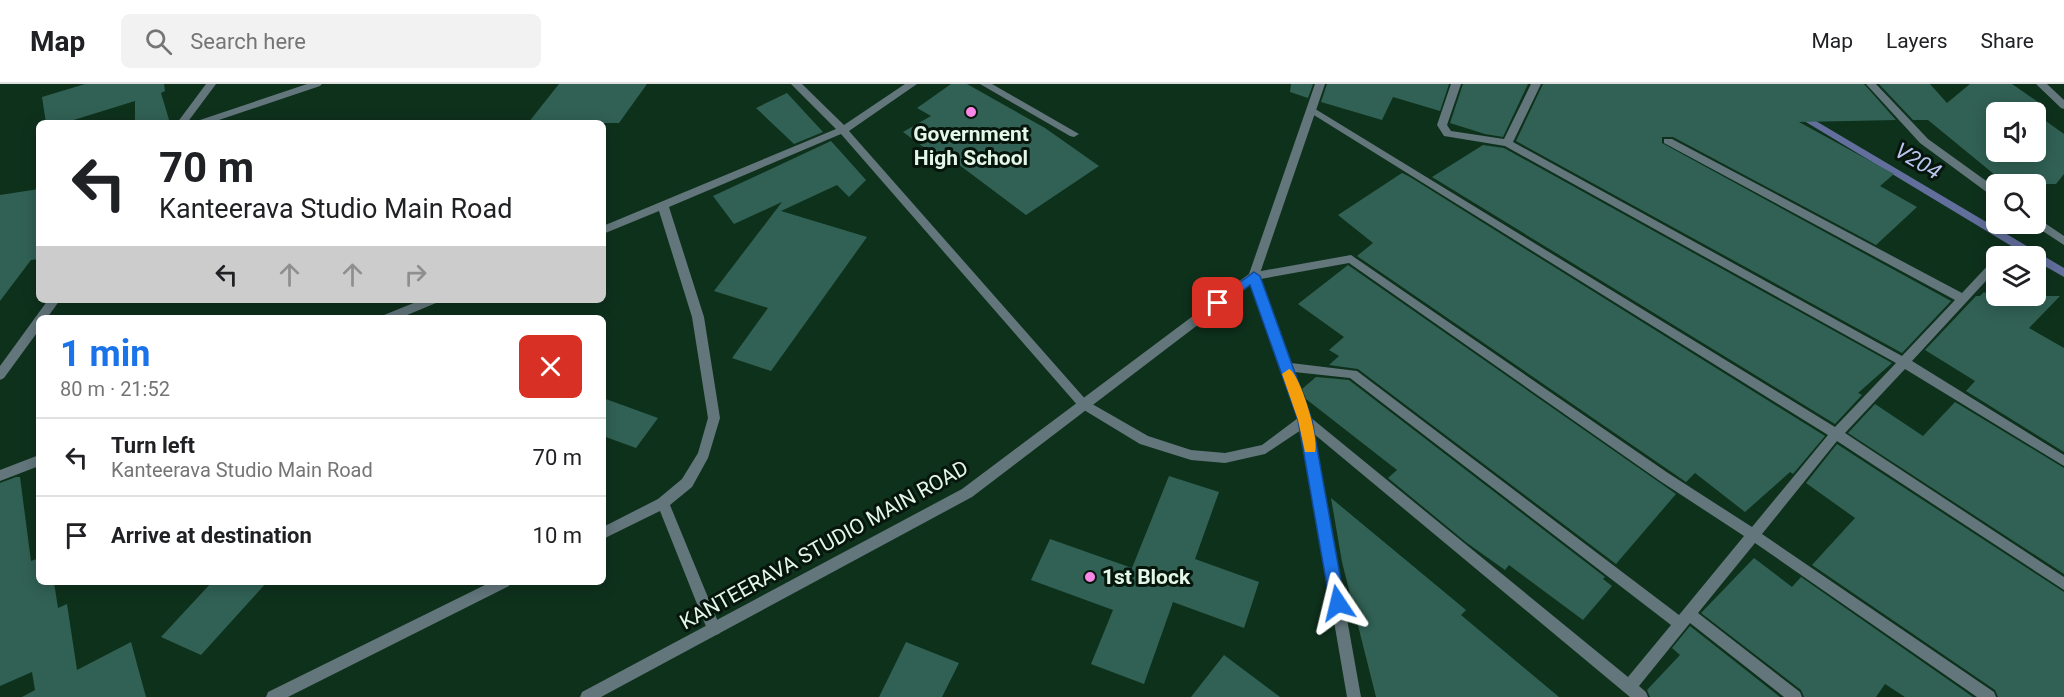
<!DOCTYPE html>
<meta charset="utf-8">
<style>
:root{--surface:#fff;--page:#f2f2f2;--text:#202124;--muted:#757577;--line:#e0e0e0;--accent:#1a73e8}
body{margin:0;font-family:Roboto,sans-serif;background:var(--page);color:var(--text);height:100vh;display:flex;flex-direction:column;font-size:22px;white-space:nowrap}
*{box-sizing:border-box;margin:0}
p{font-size:20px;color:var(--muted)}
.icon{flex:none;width:33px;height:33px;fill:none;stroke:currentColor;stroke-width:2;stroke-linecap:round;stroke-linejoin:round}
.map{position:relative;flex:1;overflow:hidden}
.sheet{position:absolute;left:36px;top:231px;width:570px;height:270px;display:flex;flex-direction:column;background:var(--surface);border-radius:9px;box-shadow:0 3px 15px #0003}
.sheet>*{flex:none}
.guide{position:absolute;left:36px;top:36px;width:570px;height:183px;border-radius:9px;box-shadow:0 3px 15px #0003;background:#fff;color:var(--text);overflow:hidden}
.tools{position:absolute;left:1986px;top:18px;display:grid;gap:12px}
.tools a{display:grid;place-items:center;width:60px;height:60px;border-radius:9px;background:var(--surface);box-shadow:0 3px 15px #0003;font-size:30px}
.pin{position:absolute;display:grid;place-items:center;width:51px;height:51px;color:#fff;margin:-26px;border-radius:12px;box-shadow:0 3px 9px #0006}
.me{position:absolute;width:66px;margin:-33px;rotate:350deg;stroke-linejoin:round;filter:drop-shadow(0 0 4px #0008)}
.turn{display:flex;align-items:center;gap:21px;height:126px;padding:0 24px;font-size:27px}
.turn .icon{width:78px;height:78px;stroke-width:2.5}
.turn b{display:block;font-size:42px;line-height:51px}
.lanes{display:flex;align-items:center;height:57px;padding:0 24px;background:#0003;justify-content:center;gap:30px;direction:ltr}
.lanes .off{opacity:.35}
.round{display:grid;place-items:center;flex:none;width:63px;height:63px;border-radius:9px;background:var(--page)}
.overview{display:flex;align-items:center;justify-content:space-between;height:102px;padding:0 24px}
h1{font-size:36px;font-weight:700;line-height:45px;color:var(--accent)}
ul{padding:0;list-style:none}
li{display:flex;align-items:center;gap:18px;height:78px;padding:0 24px;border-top:2px solid var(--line)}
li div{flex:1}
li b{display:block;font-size:22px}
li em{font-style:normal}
header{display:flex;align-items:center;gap:36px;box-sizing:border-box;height:84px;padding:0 30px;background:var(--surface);border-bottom:2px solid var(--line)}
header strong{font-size:28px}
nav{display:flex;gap:33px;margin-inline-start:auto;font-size:21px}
.search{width:420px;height:54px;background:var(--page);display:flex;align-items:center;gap:15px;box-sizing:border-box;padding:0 21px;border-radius:9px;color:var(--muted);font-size:22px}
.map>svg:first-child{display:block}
</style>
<header>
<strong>Map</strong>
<div class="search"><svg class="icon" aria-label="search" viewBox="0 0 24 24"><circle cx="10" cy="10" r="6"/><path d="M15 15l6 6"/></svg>Search here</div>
<nav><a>Map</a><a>Layers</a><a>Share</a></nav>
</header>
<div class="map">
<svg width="2064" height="613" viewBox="0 0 2064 613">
<rect width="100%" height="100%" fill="#0e311c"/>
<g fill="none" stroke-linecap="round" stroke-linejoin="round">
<path fill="#626e9c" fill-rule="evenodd" d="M1799,27L2064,184V193L2036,177V172H2028L1796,32L1794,30Z"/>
</g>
<path fill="#316154" d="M85,0H164L165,7L161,9L170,39H135V17L64,39H46L42,13Z
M559,0H647L619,39H528Z
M951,0H967L1045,44L1099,82L1026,131L954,77L948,81L903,48L931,32L917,24Z
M1291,0H1313L1308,14L1290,8Z
M1327,0H1449L1440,27L1393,13L1382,36L1321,18Z
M1463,0H1528L1503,53L1485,50L1450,39Z
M1543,0H1864L1896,36L1799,38L1894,90L1880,102L1917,123L1876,161L1673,53H1662V59L1951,217L1902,269L1516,57Z
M1879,0H1930L1947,19L1970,0H2012L2038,18L2030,26L2033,28H1996V68H2036V30L2064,50V90L2056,100H2006L1928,36H1913Z
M787,9L823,48L794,60L756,24Z
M831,57L866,96L849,113L837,101L781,127L867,153L771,287L732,274L768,224L714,207L782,118L734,140L713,112Z
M1483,61L1504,64L1892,279L1858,309L1862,311L1835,340L1432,93Z
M1402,89L1410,93L1825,352L1793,390L1790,388L1745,428L1695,389L1686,398L1357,172L1373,159L1338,131Z
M39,105V175L31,176L0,217V111Z
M1348,181L1676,410L1616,480L1358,285L1329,281L1339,272L1329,266L1344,253L1298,220Z
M1984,208L1991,212H2060L2029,244L2064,264V368L1966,307L1975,297L1925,266L1976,212H1980Z
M1316,293L1349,296L1605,493L1603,495L1612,502L1583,536L1509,481L1505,486L1467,459L1388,394L1397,386L1306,315L1302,305Z
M603,314L658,334L636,364L603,352Z
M1955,318L2064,384V490L1848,349L1875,320L1923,352Z
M1837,360L2064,508V613H1998L1995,606L1812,481L1855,434L1806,399Z
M1169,392L1219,408L1195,475L1259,498L1244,544L1173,518L1144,600L1091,580L1113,526L1031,496L1050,455L1132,484Z
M16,393H20L31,477L39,474V498H54L58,524L67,520L77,586L131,558L146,613H22L35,606L32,588L0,602V399Z
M1331,414L1466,526L1461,531L1559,613H1376L1342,478Z
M1754,474L1792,503L1801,493L1973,613H1905L1885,600L1876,613H1804L1801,606L1701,529Z
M212,498H267L201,571L161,553Z
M1690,542L1780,613H1650L1647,606L1680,571L1672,564Z
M906,558L959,579L942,613H879Z
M1224,571L1280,613H1191Z"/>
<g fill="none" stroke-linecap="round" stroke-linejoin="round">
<path fill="#62767b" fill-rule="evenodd" d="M206,0H216L187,39H177Z
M307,0H322L320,2L210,39H195L197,37Z
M791,0H802L844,41L905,0H917L849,47L1087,317L1148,352L1191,366L1225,369L1262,361L1298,334L1248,192L1250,189L1351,171L1668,389L1752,443L1828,351L1309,28V24L1312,23L1835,343L1896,279L1505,62L1444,52L1437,41L1451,0H1461L1447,41L1451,47L1504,55L1531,0H1541L1513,58L1902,272L1955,216L1664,59V55H1672L1962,209L1992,177L1996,176V186L1912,277L2064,371V382L1905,285L1845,349L2064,493V506L1837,357L1762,450L1994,608L1996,613H1977L1755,459L1698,529L1800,608L1802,613H1784L1690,539L1639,602L1646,608L1648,613H1630L1314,350L1361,613H1347L1301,346L1265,370L1225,379L1191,376L1140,360L1079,323L841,50L669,123L704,233L720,334L708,374L692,403L670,421L721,545L719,550L714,551L709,550L660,427L603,455V443L658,415L682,395L698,369L708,334L692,233L659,127L603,150V142L836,45ZM1349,179L1660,397L1744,452L1679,531L1357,287L1291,279L1261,195ZM1294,288L1350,294L1671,541L1628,593L1310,333Z
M980,0H992L1079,50L1074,53L1070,52Z
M1866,0H1876L1928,55L1996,104V112H1992L1920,59Z
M2036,0H2047L2064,16V25L2061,24Z
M2036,133L2064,152V161L2032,140H2036Z
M2006,166L2010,167L2011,170L2010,172H1999L2002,167Z
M48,216H60L47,234H39V246L4,294L0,296V282Z
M421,216H438L436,219L400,234H382L384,231Z
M39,371V382L0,397V386Z
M491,498H511L509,502L288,613H266L268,608Z"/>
<path fill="#62767b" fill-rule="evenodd" d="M1315,0H1325L1258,195L972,413L601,613H580L582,608L962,405L1249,190Z"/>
</g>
<path fill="#1a73e8" stroke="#114b97" stroke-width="1.5" d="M1254,188L1260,192L1312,336L1345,519L1343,524L1338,527L1332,524L1330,519L1298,336L1250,201L1223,222L1218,224L1212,219Z"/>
<path fill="#f59e0b" d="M1289,285C1300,289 1320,356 1315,368H1305L1298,336L1282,290Z"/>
<g fill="#fa87e7" stroke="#07160c" stroke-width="2">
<circle cx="971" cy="28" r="6"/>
<circle cx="1090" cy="493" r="6"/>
</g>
<g text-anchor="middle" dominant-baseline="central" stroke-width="6" stroke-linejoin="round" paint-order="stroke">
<g font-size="21" font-weight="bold" fill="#e3f7e8" stroke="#07160c">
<text x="971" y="50">Government<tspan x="971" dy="24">High School</tspan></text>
<text x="1102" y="493" text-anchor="start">1st Block</text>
</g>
<g font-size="21" fill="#e3f7e8" stroke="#07160c">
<text transform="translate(824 461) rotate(-29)">KANTEERAVA STUDIO MAIN ROAD</text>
</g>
<g font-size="22" font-style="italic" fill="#bbc6f0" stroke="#07160c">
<text transform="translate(1918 77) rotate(31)">V204</text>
</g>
</g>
</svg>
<div class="tools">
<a><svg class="icon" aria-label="sound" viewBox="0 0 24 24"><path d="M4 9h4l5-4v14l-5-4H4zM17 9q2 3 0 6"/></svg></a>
<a><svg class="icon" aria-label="search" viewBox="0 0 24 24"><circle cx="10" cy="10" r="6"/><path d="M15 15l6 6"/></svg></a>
<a><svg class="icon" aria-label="layers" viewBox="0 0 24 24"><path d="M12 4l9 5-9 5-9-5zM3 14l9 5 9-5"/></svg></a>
</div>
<div class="pin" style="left:1218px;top:219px;background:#d93025"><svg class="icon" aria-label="arrive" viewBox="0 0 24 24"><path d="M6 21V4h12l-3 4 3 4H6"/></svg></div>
<svg class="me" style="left:1338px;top:519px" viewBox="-20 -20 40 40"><path d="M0-17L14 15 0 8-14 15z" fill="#1a73e8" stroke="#fff" stroke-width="4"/></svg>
<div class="guide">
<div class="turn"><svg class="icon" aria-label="left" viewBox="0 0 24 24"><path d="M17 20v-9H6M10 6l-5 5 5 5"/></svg><div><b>70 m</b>Kanteerava Studio Main Road</div></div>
<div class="lanes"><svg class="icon" aria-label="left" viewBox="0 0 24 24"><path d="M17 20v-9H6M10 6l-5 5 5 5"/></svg><svg class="icon off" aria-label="ahead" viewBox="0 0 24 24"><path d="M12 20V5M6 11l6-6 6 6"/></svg><svg class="icon off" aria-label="ahead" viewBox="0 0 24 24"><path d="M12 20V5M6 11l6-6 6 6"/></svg><svg class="icon off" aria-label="right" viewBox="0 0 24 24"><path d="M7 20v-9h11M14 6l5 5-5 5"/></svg></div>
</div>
<section class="sheet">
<div class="overview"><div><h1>1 min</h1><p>80 m · 21:52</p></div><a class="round" style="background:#d93025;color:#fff"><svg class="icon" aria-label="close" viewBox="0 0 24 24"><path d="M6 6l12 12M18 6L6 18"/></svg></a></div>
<ul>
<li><svg class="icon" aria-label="left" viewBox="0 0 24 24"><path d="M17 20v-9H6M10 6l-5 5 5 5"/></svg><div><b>Turn left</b><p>Kanteerava Studio Main Road</p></div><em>70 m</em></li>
<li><svg class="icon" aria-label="arrive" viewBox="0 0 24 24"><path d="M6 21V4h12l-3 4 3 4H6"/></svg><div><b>Arrive at destination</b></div><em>10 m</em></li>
</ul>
</section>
</div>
